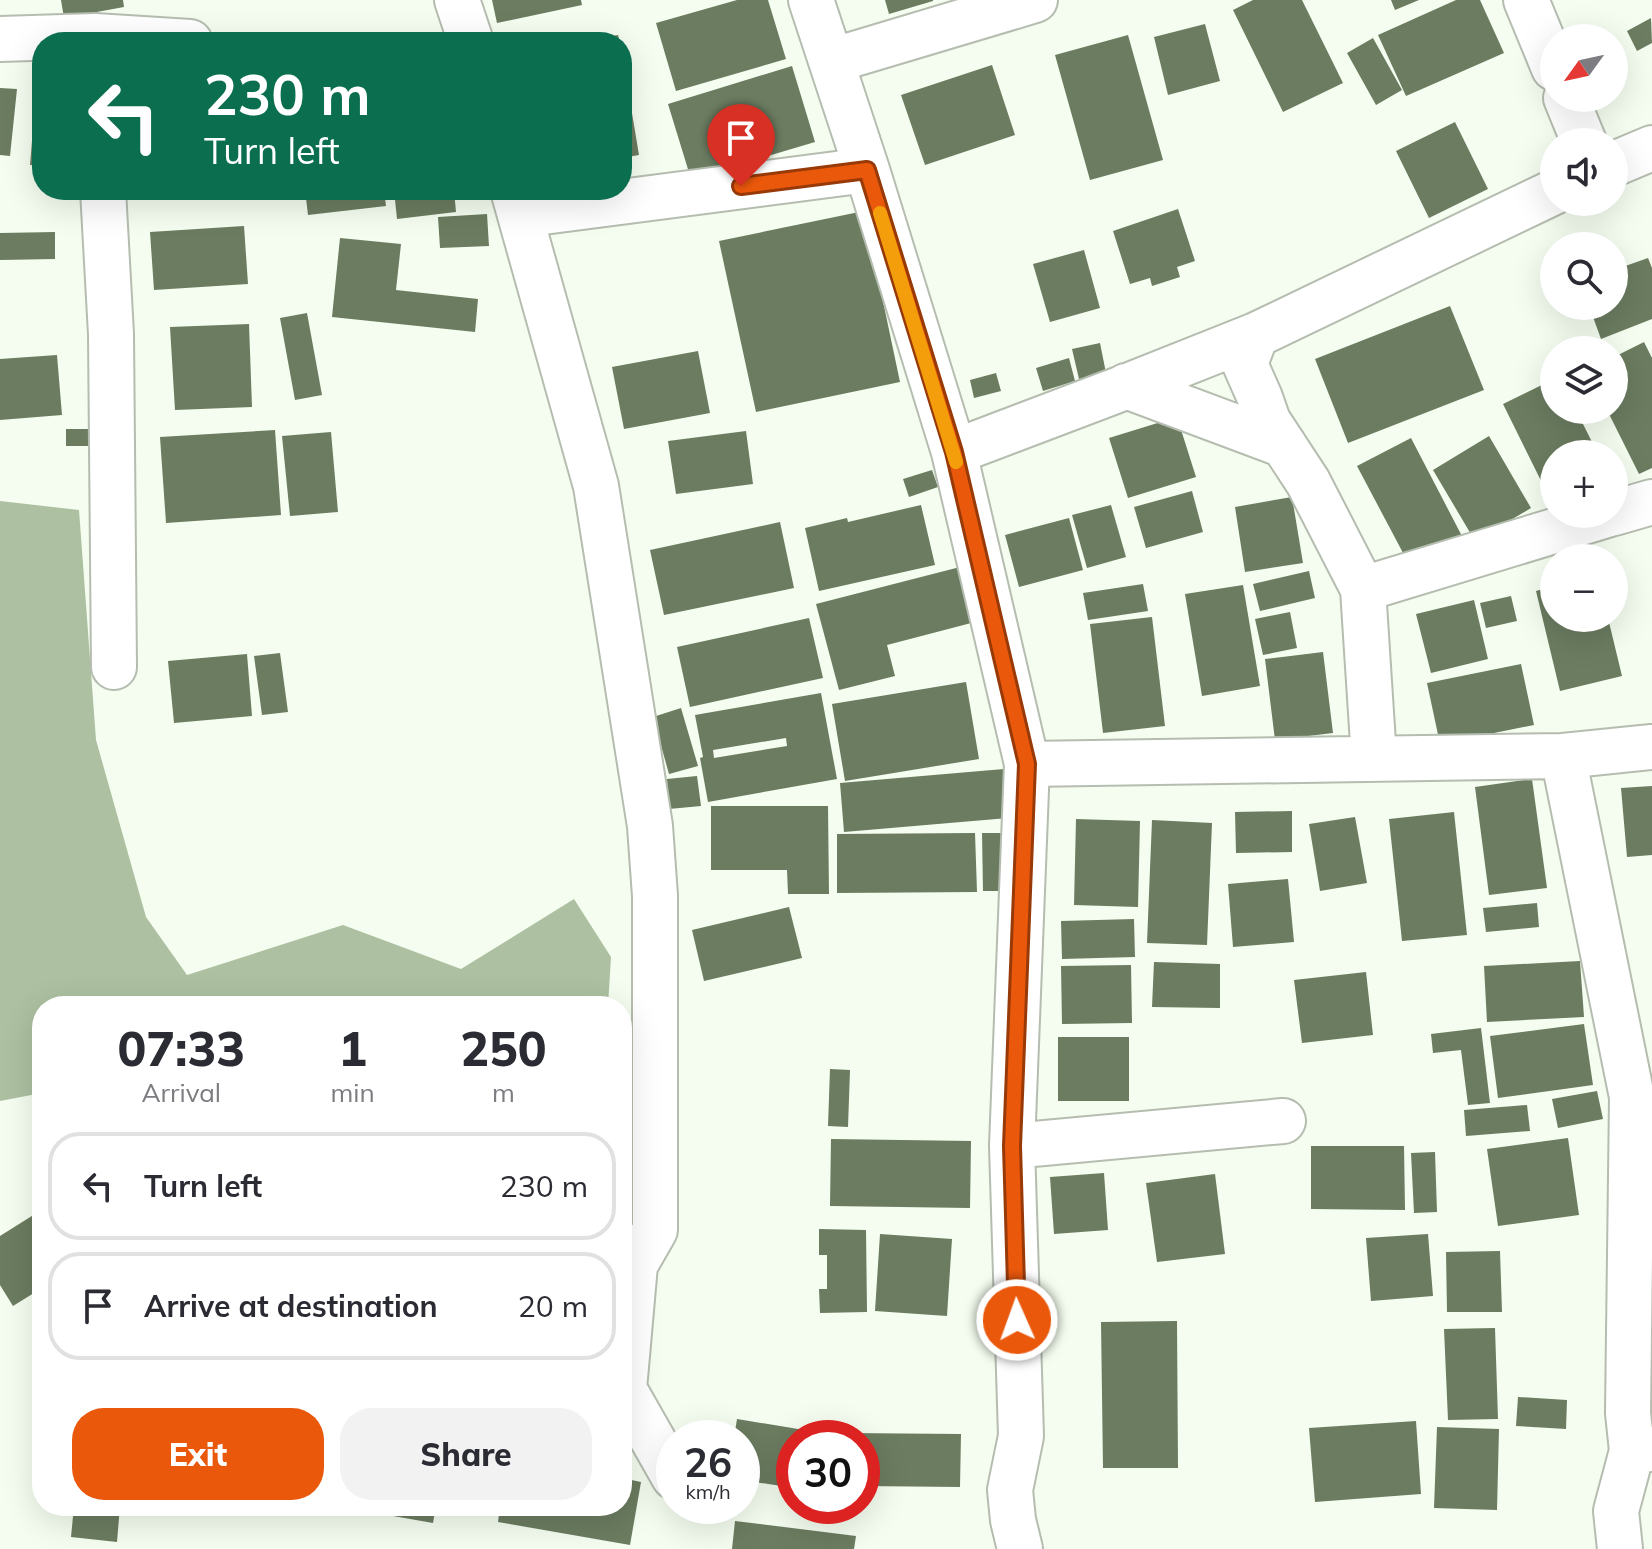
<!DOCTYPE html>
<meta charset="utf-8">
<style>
:root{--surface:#fff;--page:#f2f2f3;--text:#2b2b33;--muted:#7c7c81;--line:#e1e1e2;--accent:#ea580c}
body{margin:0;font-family:Mulish,sans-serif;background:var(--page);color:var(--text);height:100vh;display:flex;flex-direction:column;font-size:30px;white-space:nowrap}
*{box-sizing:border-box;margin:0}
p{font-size:26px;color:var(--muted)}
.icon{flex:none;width:44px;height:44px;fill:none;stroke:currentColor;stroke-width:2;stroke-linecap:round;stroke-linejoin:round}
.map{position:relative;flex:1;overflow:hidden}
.details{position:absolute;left:32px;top:996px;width:600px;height:520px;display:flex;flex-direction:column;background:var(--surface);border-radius:32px;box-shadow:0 8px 32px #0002}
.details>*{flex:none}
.banner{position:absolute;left:32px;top:32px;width:600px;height:168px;border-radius:32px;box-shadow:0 8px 32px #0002;background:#0b6e4f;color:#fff;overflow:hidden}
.needle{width:52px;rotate:237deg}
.controls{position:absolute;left:1540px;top:24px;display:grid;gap:16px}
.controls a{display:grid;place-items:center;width:88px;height:88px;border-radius:50%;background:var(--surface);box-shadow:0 8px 32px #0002;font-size:40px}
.speed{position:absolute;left:656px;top:1420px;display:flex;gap:16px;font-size:40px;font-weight:700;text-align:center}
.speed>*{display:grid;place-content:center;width:104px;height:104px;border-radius:50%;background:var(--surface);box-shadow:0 8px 32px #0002;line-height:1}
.speed small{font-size:20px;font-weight:400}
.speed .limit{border:12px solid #d22;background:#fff;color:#111}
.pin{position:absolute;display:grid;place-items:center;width:68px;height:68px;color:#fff;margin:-82px -34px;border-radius:50% 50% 50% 0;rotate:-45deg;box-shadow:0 0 8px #0007}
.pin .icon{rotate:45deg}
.me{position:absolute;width:88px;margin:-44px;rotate:358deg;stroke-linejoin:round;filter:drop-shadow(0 0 6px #0008)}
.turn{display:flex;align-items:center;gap:28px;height:168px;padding:0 40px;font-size:36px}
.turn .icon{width:104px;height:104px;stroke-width:2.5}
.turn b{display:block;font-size:56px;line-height:68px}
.eta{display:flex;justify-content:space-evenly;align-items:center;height:136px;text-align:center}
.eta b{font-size:48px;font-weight:800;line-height:56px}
.button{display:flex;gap:16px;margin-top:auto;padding:16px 40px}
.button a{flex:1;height:92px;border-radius:32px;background:var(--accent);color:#fff;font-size:32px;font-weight:800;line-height:92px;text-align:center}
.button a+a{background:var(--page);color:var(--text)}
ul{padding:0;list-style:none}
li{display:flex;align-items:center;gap:24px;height:108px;margin:0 16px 12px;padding:0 24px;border:4px solid var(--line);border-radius:32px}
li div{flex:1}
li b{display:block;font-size:30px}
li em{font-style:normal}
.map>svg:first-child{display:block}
</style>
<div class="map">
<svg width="1652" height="1549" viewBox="0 0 1652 1549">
<rect width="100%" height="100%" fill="#f4fdef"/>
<path fill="#adc0a1" d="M0,501L79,510L96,740L146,917L187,975L343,925L461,969L574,899L611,957L608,1006H42V1093L0,1101Z"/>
<path fill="#6b7c60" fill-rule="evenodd" d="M61,0H123L124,7L64,18Z
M492,0H581L582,5L497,23Z
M737,0H768L786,59L676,91L656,23Z
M885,0H933V1L889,14Z
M1253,0H1302L1343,83L1283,112L1233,10Z
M1391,0H1419L1395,10Z
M1456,0H1480L1504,53L1406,96L1378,35Z
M1651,18L1652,43L1637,51L1627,31Z
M1205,24L1220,81L1168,95L1154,37Z
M618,35L620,42H586V40Z
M1128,35L1163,160L1090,180L1055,55Z
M1373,38L1402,90L1376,105L1347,53Z
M622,65H624L639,155L622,158Z
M992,65L1015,135L925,165L901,95Z
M792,66L815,142L691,179L668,104Z
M0,88L17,89L10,156L0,155Z
M35,104L42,105V166L30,165Z
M1455,122L1488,189L1429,218L1396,151Z
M305,190H384L386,206L308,215Z
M394,190H454L456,212L397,219Z
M1178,209L1195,261L1177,267L1180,277L1152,286L1150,278L1130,284L1113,231Z
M864,211L900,382L756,412L719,241Z
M487,214L489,246L440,248L438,217Z
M244,226L248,284L154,290L150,232Z
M55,232V259L0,260V233Z
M340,238L401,244L396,290L478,299L475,332L332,317Z
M1084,250L1100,308L1050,322L1033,264Z
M1648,258L1652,268V319L1601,339L1589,306H1614V270Z
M1450,306L1484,390L1348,443L1315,359Z
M307,313L322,395L295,400L280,318Z
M249,324L252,407L175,410L170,327Z
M1644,342L1652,358V468L1639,474L1607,410H1614V357Z
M1100,343L1106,373L1079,379L1072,349Z
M698,351L710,413L624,429L612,367Z
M57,355L62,415L0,420V359Z
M1069,358L1075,381L1043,391L1036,368Z
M996,373L1001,391L974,398L970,380Z
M1554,379V410H1576L1598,454H1554V507L1503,404Z
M1177,417L1196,477L1128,498L1109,438Z
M66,429H95L96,446H66Z
M275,430L281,515L166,523L160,437Z
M746,431L753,484L676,494L668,441Z
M331,432L338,512L290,516L282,436Z
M1489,436L1531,508L1475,541L1433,470Z
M1411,438L1464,540L1411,568L1357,466Z
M932,470L938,487L909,497L903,479Z
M1192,491L1203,532L1146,548L1134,507Z
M1292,497L1303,563L1245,572L1235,507Z
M921,505L935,565L819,591L805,528L847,518L848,522Z
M1111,505L1126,557L1087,568L1072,515Z
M1069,518L1083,570L1019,587L1005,535Z
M780,522L794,588L664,615L650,550Z
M960,567L975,622L887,645L895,676L839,690L816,604Z
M1309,571L1315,598L1260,611L1253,584Z
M1143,584L1148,611L1088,620L1083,593Z
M1243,585L1260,686L1202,696L1185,594Z
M1554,586V618H1608L1622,676L1560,691L1536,591Z
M1511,596L1517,621L1486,628L1480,603Z
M1474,600L1488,659L1431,673L1416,614Z
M1290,612L1297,648L1263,655L1255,619Z
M1152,617L1165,726L1103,733L1090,624Z
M809,618L823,678L690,707L677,647Z
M1323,652L1333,733L1275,740L1265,659Z
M280,653L288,712L262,715L254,656Z
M247,654L252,716L174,723L168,661Z
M1521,664L1534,725L1440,744L1427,683Z
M966,682L979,759L845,781L832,704Z
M821,693L837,779L708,802L700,758L703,757L695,715ZM786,738L787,746L714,758L713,750Z
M681,708L698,766L669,774L653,717Z
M1004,769L1008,818L844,832L840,783Z
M697,776L701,806L669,809L667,779Z
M1532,779L1547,888L1489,895L1475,787Z
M1652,786V855L1627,857L1621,788Z
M711,806H828L829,894H788L787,870H711Z
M1292,811V852L1236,853L1235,812Z
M1454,812L1467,935L1402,941L1389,819Z
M1355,817L1367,883L1320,891L1309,824Z
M1076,819L1140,821L1138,907L1074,905Z
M1152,820L1212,823L1207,945L1147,943Z
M975,833L977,892L837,893V834Z
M982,833H1014L1015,891H983Z
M1288,879L1294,942L1233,947L1228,884Z
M1537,903L1539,927L1486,932L1483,908Z
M789,907L802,958L704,981L692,930Z
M1134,919L1135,957L1062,959L1061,921Z
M1580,961L1584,1017L1487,1022L1484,966Z
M1154,962L1220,964V1008L1152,1007Z
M1131,965L1132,1023L1062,1024L1061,966Z
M1366,972L1373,1035L1302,1043L1294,980Z
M1584,1024L1593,1085L1498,1098L1490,1036Z
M1481,1028L1490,1103L1468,1105L1461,1050L1433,1053L1431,1034Z
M1058,1037H1129V1101H1058Z
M830,1069L850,1070L848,1127L828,1126Z
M1597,1091L1603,1119L1558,1128L1552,1099Z
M1527,1105L1530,1131L1466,1136L1464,1110Z
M1568,1138L1579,1215L1498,1226L1487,1149Z
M831,1139L971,1141L970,1208L830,1206Z
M1311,1146H1404L1405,1210L1311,1209Z
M1435,1152L1437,1212L1414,1213L1411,1153Z
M1104,1173L1108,1230L1054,1234L1050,1177Z
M1215,1174L1225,1254L1157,1262L1146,1183Z
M35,1214L42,1225V1288L13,1306L0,1285V1236Z
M819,1229L866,1230L867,1312L820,1313L819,1289H827V1255H819Z
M880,1234L952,1239L947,1316L875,1311Z
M1428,1234L1433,1296L1371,1301L1366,1238Z
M1500,1251L1502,1312H1447L1446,1252Z
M1177,1321L1178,1468H1103L1101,1322Z
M1495,1328L1498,1419L1448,1420L1444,1329Z
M1518,1397L1567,1400L1566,1429L1516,1426Z
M737,1419L828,1434L827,1438H794V1488L742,1480V1438H734Z
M1416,1421L1421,1494L1315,1502L1309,1428Z
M1437,1427L1499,1429L1497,1510L1434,1508Z
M844,1433L961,1434L960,1487L862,1486V1438H844Z
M622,1478L641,1482L630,1545L498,1522L500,1506H622Z
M74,1506H120L117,1542L71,1537Z
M360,1506H436L433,1523L359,1510Z
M735,1521L856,1536L854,1549H732Z"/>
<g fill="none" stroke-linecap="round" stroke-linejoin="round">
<g stroke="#b5bdb0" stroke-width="48">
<path id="minor" d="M457,0L471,42
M811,0L867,170
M1526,0L1554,68
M0,39L95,36L190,42
M831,61L1035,0
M1566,98L1584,142
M1614,164L1652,148
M103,190L111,334L114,667
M513,190L520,215L867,170L954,452L1115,391L1256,335L1554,192
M520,215L596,486L650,826L655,896V1230L635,1265L624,1389L674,1477
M1256,335L1245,364L1260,398L1268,421L1308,482L1363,589
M1126,386L1284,445
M954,452L1027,764L1012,1146L1021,1436L1010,1490L1013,1520L1020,1549
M1614,513L1652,502
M1563,756L1632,1097L1628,1413L1632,1451L1652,1449
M1374,759L1363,589L1610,514
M1027,764L1563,756L1652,747
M1012,1146L1283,1121
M1620,1549L1616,1511L1632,1451"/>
</g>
<use href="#minor" stroke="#fff" stroke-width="44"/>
</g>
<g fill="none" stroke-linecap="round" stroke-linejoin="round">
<g stroke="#983908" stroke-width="20">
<path id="route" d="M741,186L867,170L954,452L1027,764L1012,1146L1017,1320"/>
</g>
<use href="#route" stroke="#ea580c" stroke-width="14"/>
<path stroke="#f59e0b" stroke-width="14" d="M880,213L956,462"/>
</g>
</svg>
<div class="controls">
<a><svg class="needle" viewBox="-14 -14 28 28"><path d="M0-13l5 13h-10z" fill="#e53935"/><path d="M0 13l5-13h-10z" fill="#7c7c81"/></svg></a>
<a><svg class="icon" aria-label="sound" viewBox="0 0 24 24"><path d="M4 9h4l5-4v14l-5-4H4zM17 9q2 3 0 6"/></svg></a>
<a><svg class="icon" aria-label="search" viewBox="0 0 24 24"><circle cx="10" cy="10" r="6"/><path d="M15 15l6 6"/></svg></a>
<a><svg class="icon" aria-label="layers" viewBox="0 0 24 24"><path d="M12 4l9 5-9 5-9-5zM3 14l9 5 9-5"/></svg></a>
<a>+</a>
<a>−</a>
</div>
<div class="speed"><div>26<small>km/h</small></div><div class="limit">30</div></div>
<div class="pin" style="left:741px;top:186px;background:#d93025"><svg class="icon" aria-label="arrive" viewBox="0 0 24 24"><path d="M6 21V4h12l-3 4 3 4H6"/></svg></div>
<svg class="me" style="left:1017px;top:1320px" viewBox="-20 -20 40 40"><circle r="17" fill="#ea580c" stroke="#fff" stroke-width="3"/><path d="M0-11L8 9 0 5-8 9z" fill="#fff"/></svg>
<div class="banner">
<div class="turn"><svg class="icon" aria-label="left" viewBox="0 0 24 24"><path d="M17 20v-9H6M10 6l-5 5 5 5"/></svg><div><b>230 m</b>Turn left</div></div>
</div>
<section class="details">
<div class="eta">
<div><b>07:33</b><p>Arrival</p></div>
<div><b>1</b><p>min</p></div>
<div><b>250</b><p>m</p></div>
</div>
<ul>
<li><svg class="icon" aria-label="left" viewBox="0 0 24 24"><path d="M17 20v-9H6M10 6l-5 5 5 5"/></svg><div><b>Turn left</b></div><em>230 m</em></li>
<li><svg class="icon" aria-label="arrive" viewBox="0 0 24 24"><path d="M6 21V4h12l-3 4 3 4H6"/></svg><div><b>Arrive at destination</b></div><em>20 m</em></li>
</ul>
<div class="button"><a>Exit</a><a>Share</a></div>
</section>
</div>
